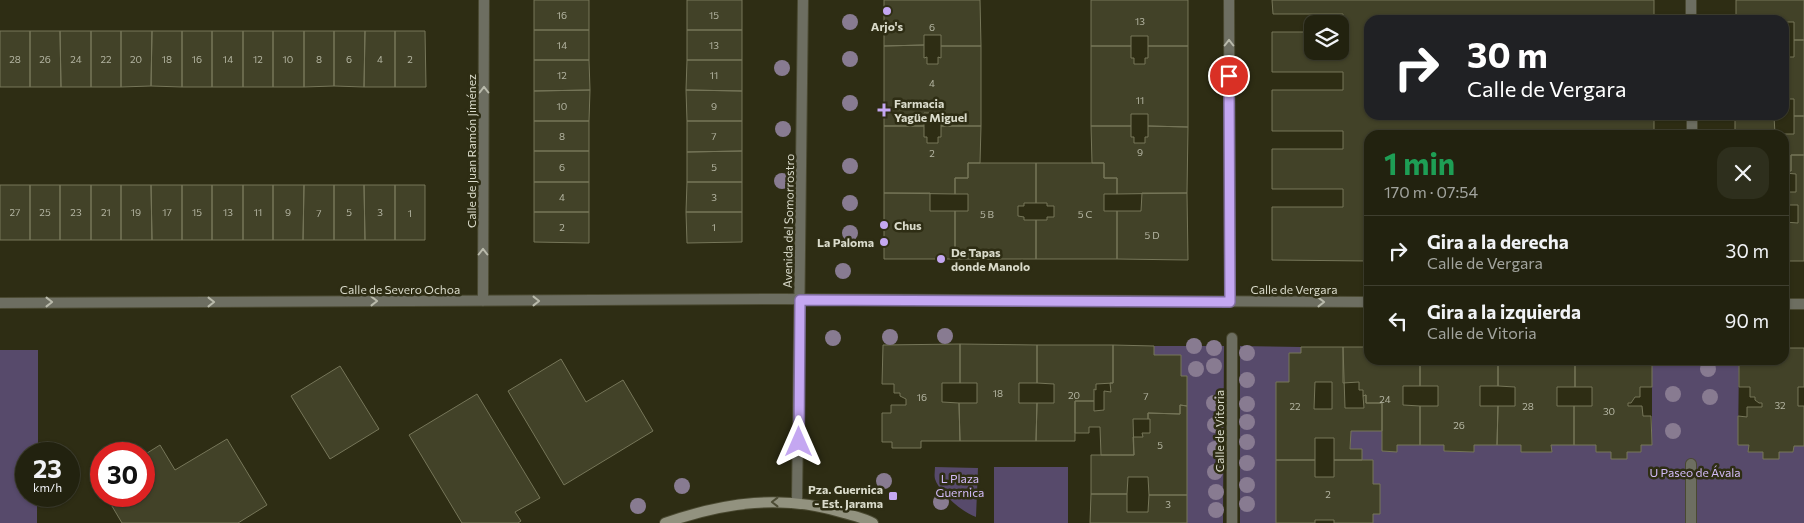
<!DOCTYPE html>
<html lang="es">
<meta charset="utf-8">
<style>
:root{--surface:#22220f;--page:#2e2f1d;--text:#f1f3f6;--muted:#a2a49e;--line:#3f3f2f}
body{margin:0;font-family:Commissioner,sans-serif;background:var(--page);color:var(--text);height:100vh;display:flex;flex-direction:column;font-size:19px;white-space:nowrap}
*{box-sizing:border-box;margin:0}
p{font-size:16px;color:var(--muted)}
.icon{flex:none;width:28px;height:28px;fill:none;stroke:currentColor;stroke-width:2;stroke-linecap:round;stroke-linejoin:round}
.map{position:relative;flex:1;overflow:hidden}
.side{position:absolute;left:1364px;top:130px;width:425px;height:235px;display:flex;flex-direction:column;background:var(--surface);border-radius:15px;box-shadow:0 1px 4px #0004,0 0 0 1px var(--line)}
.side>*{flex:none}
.hud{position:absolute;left:1364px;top:15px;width:425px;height:105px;border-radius:15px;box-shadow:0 1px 4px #0004,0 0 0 1px var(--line);background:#202124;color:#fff;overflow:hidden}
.fabs{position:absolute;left:1304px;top:15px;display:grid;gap:10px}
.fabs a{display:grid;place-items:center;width:45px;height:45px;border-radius:10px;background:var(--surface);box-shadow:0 1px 4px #0004,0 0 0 1px var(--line);font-size:25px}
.speed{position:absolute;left:15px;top:442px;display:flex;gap:10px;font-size:25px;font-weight:700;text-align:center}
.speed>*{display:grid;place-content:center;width:65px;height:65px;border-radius:50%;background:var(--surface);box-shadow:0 1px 4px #0004,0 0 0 1px var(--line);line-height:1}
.speed small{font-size:12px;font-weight:400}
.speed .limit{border:8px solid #d22;background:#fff;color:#111}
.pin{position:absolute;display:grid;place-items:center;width:42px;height:42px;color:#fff;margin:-21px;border:2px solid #fff;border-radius:50%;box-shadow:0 1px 5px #0007}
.me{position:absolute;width:55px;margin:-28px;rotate:0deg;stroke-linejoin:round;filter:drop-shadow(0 0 4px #0008)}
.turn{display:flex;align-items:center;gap:18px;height:105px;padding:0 20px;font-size:22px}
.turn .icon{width:65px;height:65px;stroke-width:2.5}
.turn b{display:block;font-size:35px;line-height:42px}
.round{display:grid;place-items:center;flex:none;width:52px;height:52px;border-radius:15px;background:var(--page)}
.summary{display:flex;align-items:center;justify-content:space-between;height:85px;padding:0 20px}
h1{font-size:30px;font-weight:700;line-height:38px;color:#1e9e55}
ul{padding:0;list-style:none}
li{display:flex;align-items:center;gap:15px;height:70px;padding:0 20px;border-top:1px solid var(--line)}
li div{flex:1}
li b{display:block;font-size:19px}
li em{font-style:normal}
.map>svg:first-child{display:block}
</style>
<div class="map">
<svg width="1804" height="523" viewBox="0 0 1804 523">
<rect width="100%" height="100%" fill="#2e2d14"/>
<path fill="#574a6b" d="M1154,346H1224L1223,523H1187V376H1181V355H1154Z
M1240,346L1301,347V353H1289V382H1276V523H1240Z
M0,350H38V454H26V496H37V523H0Z
M1652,360H1739L1738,445H1749V452H1763V459H1778L1779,452H1793L1794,446H1804V523H1373V514H1380V484H1373V460H1362V449H1350L1351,431H1382V451H1397V445H1444V451L1474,452V445H1521V452H1551V445H1596V452H1641V445H1652Z
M935,467L978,468L976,517C963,513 939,492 935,479C934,475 935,471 935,467Z
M994,467H1068V523H994Z"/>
<path fill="#424228" stroke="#767659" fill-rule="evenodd" d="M534,0H589V30H534Z
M687,0H742V30H687Z
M884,0H980L981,46H941V35H924V45L884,46Z
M1091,0H1188V46H1148V36H1131V46H1091Z
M1272,0H1654V20H1369V115H1654V135H1369V261L1272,260V207H1343V189H1272V149H1343V131H1272V90H1343V72H1272V32H1312V51H1340V33H1343V14H1273Z
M1736,0H1804V40H1794V22H1784V20H1736Z
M534,30H589V60H534Z
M687,30H742V60H687Z
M0,31H30V87H0Z
M30,31H60L61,87H30Z
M60,31H91V87H61Z
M91,31H121V87H91Z
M121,31H152L151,86L121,87Z
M152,31H182V87L151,86Z
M182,31H212V87H182Z
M212,31H243V87H212Z
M243,31H273V87H243Z
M273,31H304V87H273Z
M304,31H334V86L304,87Z
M334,31H365L364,87L334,86Z
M365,31H395V87H364Z
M395,31H425L426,87H395Z
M1794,40H1804V116H1794V99H1784V57H1794Z
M924,45V58L927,57V64H938V57L941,58V46H981V126H941V113H924V126H884V46Z
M1091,46H1131V58H1134V64H1145V58H1148V46H1188V127L1148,126V114H1131V126H1091Z
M534,60H589L590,90L534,91Z
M687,60H742V91L686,90Z
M590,90L589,121H534V91Z
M686,90L742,91V121H687Z
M1735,115H1774V116H1735Z
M1735,116H1774L1775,134H1794V116H1804V155H1791V171L1785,170L1784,173V135H1735Z
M534,121H589V151H534Z
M687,121H742V151L687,152Z
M884,126H924V137H927V143H938V137H941V126H981L980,163H968V178H955V194L884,193Z
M1091,126H1131V137H1134V143H1145V137H1148V126L1188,127L1187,193L1117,194V178H1104V163H1092Z
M534,151H589V182H534Z
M742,151V182H687V152Z
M1791,155H1804V261H1784V222L1798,223V205H1784V192H1796V174L1785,173V170L1791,171Z
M968,163H1036V203H1024V206H1018V216L1024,217V220H1036V259H955V211H968V194H955V178H968Z
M1036,163H1104V178H1117V194H1104V211H1117V259H1036V220H1047V217H1054V206H1047V203H1036Z
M534,182H589V212H534Z
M687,182H742V212H686Z
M0,185H30V240H0Z
M30,185H60V240H30Z
M60,185H91V240H60Z
M91,185H121V240H91Z
M121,185H151L152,240H121Z
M151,185H182V240H152Z
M182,185H212V240H182Z
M212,185H243V240H212Z
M243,185H273V240H243Z
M273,185H304L303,240H273Z
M304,185H334V240H303Z
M334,185H364L365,240H334Z
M364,185H395V240H365Z
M395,185H425V240H395Z
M884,193H930V211H955V259H884Z
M1142,193H1187L1188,260L1117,259V211H1141Z
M534,212H589V243L534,242Z
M686,212H742V242L687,243Z
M960,344V383H942V402L959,403L960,441H921V448H892V442H882V413H891V405H906V399L900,396V393H894V384H882L883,345Z
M960,344L1037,345V383H1019V403H1037L1036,441H960L959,403H977V383H960Z
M1037,345H1113V383L1096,384V390L1094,389V401H1075V441H1036L1037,403H1054V384L1037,383Z
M1113,345L1154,346V355H1181V376H1187V406L1180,405V414L1148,413V419H1133L1134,455H1101L1100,427H1089V433H1075V401H1094V411L1104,410V391L1111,392L1110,383H1113Z
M1301,347H1343L1345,408H1364L1363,396L1366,395V403H1382V431H1351L1350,449H1362V460H1334V438H1315V460H1276V382H1289V353H1301ZM1315,382H1332V409H1314Z
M1343,347H1369V360H1420V386H1403V405L1420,406V445H1397V452L1382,451V403H1366V395L1363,396V390H1359V382L1343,383Z
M1784,348H1804V387H1798V406H1804V446H1794L1793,452H1779V459H1763V452H1748L1749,445H1738V416L1747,417V407H1762V403H1759L1755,400V397H1750V387H1739V360H1784Z
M561,359L586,402L623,380L653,431L564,485L508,391Z
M1420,360H1498V386H1480V406H1498L1497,445H1474V452L1444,451V445H1420V406H1438V386H1420Z
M1498,360H1575V387H1557V406H1574V445H1551L1552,452H1521V445H1497L1498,406H1515V387L1498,386Z
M1575,360H1652V387H1640V397H1635L1631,403H1628V406H1642L1643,416H1651L1652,445H1641V452H1627V459H1611V452H1596V445H1574V406H1592V387H1575Z
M340,366L379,429L330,459L291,396Z
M477,394L540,498L515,512L521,521L518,523H462L409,435Z
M1180,405L1187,406V495H1149L1148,477H1128L1127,494H1091V455H1134L1133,437H1143L1142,433H1150V419H1148V413L1180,414Z
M227,439L267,505L238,523H122L106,496H144V455L160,445L175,470Z
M1276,460H1315V477H1334V460H1373V484H1380V514H1373V523H1334V520H1315V523H1276Z
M1091,494H1127V512H1148L1149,495H1187V523H1090Z"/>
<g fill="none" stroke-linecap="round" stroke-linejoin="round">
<g stroke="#4a4931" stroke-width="12">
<path id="street" d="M1229,0L1230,302
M1691,0V20
M1692,115V135
M483,301L484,0
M0,303L781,299L1369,302
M1784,304H1804
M1232,338V523
M1691,464V523
M797,502L803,0"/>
</g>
<g stroke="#4a4931" stroke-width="12">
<path id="secondary" d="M665,523C725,502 783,494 844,513C854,516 864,518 873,523"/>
</g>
<use href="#street" stroke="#6d6e61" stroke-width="10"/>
<use href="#secondary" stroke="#92927f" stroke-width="10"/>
</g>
<g fill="#887b91">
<circle cx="850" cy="22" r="8"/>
<circle cx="850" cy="59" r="8"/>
<circle cx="782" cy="68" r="8"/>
<circle cx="850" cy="103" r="8"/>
<circle cx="783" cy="129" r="8"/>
<circle cx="850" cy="166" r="8"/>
<circle cx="782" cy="181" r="8"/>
<circle cx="850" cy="203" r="8"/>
<circle cx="850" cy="233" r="8"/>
<circle cx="843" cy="271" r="8"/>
<circle cx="945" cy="336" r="8"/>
<circle cx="890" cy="337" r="8"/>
<circle cx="833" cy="338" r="8"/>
<circle cx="1194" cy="346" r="8"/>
<circle cx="1214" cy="348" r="8"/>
<circle cx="1247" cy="353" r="8"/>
<circle cx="1214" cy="366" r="8"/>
<circle cx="1196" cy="369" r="8"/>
<circle cx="1708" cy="369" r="8"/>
<circle cx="1247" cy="380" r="8"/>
<circle cx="1673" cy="394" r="8"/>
<circle cx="1710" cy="397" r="8"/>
<circle cx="1214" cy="403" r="8"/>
<circle cx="1247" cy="404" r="8"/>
<circle cx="1247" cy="422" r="8"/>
<circle cx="1215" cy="425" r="8"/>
<circle cx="1673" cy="431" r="8"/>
<circle cx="1247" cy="442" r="8"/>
<circle cx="1215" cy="449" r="8"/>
<circle cx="1247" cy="463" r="8"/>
<circle cx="1215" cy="472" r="8"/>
<circle cx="884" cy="481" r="8"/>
<circle cx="1247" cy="485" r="8"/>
<circle cx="682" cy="486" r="8"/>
<circle cx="1216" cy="492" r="8"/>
<circle cx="941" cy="502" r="8"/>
<circle cx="1247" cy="504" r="8"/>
<circle cx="638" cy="506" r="8"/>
<circle cx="1216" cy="510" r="8"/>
</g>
<defs><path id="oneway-chevron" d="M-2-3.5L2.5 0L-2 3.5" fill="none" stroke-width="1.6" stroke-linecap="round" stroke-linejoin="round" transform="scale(1.25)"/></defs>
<g stroke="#b9baab">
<use href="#oneway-chevron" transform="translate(1229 43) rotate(-90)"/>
<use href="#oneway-chevron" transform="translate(484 90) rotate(-90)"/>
<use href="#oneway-chevron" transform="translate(483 252) rotate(-90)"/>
<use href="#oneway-chevron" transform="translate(374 301)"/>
<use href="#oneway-chevron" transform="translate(536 301)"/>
<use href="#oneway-chevron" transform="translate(49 302)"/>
<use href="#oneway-chevron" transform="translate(211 302)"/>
<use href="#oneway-chevron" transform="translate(1321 302)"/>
</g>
<use stroke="#4c4b34" href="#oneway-chevron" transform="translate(775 502) rotate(-180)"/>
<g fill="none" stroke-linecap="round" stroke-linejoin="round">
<g stroke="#7f6d9d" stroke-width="12">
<path id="route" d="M799,442L800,300L1230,302L1229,76"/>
</g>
<use href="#route" stroke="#c4a7f1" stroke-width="9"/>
</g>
<g fill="#c4a7f1" stroke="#2e2d14" stroke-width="2">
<circle cx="887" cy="11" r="5"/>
<path d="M881.5 102.5h5v5h5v5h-5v5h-5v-5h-5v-5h5z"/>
<circle cx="884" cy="225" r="5"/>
<circle cx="884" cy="242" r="5"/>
<circle cx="941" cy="259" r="5"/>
<rect x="888" y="491" width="10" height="10" rx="2.5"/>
</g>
<g text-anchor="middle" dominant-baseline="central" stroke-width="5" stroke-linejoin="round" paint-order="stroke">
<g font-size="10" fill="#b4b5a2">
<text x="562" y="15">16</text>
<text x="714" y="15">15</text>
<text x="1140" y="21">13</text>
<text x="932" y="27">6</text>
<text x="562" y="45">14</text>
<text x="714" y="45">13</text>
<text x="15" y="59">28</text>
<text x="45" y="59">26</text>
<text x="76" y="59">24</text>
<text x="106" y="59">22</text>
<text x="136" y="59">20</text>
<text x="167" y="59">18</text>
<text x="197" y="59">16</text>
<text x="228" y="59">14</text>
<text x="258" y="59">12</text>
<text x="288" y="59">10</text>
<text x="319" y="59">8</text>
<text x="349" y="59">6</text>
<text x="380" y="59">4</text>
<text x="410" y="59">2</text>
<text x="562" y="75">12</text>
<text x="714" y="75">11</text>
<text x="932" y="83">4</text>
<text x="1140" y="100">11</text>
<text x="562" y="106">10</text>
<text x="714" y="106">9</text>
<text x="562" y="136">8</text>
<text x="714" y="136">7</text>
<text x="1140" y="152">9</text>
<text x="932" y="153">2</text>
<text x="562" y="167">6</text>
<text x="714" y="167">5</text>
<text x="562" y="197">4</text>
<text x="714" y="197">3</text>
<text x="15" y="212">27</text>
<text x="45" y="212">25</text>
<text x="76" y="212">23</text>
<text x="106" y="212">21</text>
<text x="136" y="212">19</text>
<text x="167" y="212">17</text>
<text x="197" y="212">15</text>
<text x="228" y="212">13</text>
<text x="258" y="212">11</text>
<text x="288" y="212">9</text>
<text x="349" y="212">5</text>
<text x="380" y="212">3</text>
<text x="319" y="213">7</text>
<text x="410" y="213">1</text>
<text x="987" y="214">5 B</text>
<text x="1085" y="214">5 C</text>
<text x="562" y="227">2</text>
<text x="714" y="227">1</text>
<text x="1152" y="235">5 D</text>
<text x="998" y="393">18</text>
<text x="1074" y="395">20</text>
<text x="1146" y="396">7</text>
<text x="922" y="397">16</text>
<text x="1385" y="399">24</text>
<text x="1780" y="405">32</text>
<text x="1295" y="406">22</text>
<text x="1528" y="406">28</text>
<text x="1609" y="411">30</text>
<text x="1459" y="425">26</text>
<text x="1160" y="445">5</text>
<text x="1328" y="494">2</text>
<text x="1168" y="504">3</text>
</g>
<g font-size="12" font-weight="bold" fill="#dadbcb" stroke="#2e2d14" text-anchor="start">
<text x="887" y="26" text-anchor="middle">Arjo's</text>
<text x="894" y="103">Farmacia<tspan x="894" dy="14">Yagüe Miguel</tspan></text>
<text x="894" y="225">Chus</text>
<text x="874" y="242" text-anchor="end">La Paloma</text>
<text x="951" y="252">De Tapas<tspan x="951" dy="14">donde Manolo</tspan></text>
<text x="883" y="489" text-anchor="end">Pza. Guernica<tspan x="883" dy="14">- Est. Jarama</tspan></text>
</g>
<g font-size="12" fill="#dadbcb" stroke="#2e2d14">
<text transform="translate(471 151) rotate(-90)">Calle de Juan Ramón Jiménez</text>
<text transform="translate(788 221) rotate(-89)">Avenida del Somorrostro</text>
<text x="400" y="289">Calle de Severo Ochoa</text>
<text x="1294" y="289">Calle de Vergara</text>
<text transform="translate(1219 431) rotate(-90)">Calle de Vitoria</text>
</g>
<g font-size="12" fill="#d2bbf7" stroke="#2e2d14">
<text x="1695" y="472">U Paseo de Ávala</text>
<text x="960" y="478">L Plaza<tspan x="960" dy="14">Guernica</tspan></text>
</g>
</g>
</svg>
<div class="fabs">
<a><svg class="icon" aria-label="layers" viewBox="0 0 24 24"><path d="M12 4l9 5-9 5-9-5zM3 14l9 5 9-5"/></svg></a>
</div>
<div class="speed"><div>23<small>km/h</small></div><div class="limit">30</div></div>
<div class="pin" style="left:1229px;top:76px;background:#d93025"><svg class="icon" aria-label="arrive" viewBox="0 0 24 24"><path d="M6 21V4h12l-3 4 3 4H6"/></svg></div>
<svg class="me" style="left:799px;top:442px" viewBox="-20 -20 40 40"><path d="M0-17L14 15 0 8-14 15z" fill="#c4a7f1" stroke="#fff" stroke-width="4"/></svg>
<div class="hud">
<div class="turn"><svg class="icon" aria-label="right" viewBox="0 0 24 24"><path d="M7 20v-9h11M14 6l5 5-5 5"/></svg><div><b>30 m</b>Calle de Vergara</div></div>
</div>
<section class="side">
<div class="summary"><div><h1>1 min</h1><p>170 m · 07:54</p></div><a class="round"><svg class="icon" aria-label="close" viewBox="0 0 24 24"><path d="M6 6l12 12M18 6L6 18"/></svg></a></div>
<ul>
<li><svg class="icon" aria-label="right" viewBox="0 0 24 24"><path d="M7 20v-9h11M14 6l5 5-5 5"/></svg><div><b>Gira a la derecha</b><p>Calle de Vergara</p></div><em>30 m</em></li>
<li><svg class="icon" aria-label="left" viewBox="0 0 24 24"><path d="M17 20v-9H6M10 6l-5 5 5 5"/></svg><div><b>Gira a la izquierda</b><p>Calle de Vitoria</p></div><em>90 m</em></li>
</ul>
</section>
</div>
